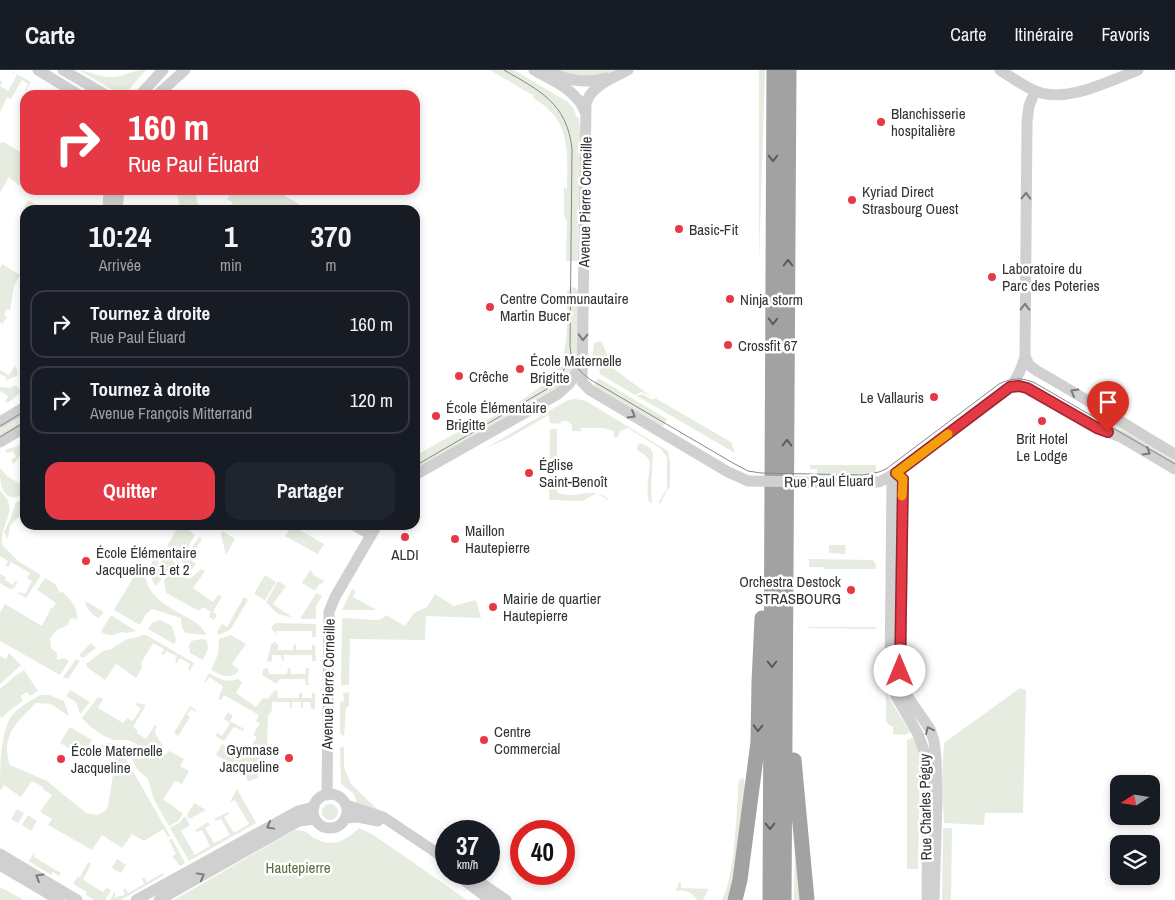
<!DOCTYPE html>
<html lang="fr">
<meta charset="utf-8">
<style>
:root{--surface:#171b24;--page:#20242c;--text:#f1f3f6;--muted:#9ea1a6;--line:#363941;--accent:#e63946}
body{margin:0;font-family:"Archivo Narrow",sans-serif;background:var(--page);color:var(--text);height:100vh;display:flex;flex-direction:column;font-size:19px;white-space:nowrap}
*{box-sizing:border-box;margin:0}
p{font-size:16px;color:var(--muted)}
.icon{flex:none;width:28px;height:28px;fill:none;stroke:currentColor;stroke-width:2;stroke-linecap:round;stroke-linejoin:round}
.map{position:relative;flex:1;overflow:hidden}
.panel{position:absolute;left:20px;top:135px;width:400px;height:325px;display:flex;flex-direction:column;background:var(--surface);border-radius:15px;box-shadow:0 2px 8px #0003}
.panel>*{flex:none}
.top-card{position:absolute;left:20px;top:20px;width:400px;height:105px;border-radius:15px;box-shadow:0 2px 8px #0003;background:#e63946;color:#fff;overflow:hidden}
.needle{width:32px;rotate:258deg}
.buttons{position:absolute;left:1110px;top:705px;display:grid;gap:10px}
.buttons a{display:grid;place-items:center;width:50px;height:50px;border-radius:10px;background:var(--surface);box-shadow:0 2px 8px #0003;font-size:25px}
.speed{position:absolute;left:435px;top:750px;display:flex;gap:10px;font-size:25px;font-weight:700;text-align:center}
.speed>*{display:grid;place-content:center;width:65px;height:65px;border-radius:50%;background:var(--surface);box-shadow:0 2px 8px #0003;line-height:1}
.speed small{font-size:12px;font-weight:400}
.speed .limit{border:8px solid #d22;background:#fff;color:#111}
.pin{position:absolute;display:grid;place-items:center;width:42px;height:42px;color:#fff;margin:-51px -21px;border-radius:50% 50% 50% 0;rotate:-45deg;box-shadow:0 0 5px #0007}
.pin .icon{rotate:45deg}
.me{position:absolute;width:55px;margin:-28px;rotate:0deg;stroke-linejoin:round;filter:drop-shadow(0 0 4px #0008)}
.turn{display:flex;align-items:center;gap:18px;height:105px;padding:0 25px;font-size:22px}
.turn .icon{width:65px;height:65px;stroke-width:2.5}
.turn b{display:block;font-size:35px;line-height:42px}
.eta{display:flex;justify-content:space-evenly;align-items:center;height:85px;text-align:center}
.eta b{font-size:30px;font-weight:700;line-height:35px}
.action{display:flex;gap:10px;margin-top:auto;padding:10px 25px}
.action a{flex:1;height:58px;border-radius:15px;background:var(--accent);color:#fff;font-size:20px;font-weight:700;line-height:58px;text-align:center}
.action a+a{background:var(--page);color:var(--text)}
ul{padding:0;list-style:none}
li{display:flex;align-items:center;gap:15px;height:68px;margin:0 10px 8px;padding:0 15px;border:2px solid var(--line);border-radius:15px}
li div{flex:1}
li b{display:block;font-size:19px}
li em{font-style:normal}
header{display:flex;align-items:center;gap:30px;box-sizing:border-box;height:70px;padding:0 25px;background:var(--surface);border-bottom:1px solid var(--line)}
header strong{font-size:24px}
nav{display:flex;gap:28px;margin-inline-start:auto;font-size:18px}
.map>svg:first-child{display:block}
</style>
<header>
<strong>Carte</strong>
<nav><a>Carte</a><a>Itinéraire</a><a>Favoris</a></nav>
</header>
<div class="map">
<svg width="1175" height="830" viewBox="0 0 1175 830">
<rect width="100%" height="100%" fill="#fff"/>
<path fill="#e6ecdf" d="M9,0L31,12L26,21L25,20L28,14L22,10L11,29L7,27L0,42V11H3L0,16L8,21L17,5Z
M79,0C90,2 102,8 114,7C127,5 132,0 146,0L127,22L119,24Z
M490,0H514L568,32L574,39L576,46L579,48L580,61L578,191H566L567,151L564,145V117L567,119C567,92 571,60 549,40C545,35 539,32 533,28L534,26Z
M555,0H616C589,13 582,11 555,0Z
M759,0H765L759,191Z
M4,72L25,85V108L20,116L9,107L0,123V73Z
M176,120H194L200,140H181Z
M229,120H275L309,140H234L232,132L227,129L230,124Z
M28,130L45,140H41L34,137L32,140H25V143L22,141Z
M2,194L20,205L14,216L10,241L7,239L4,245L7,247L2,254L0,253V198Z
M570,217L576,218L579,221V287L576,297L567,313L415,401V386L461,360L463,363C488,348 551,320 561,292C569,270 567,243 567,220H569Z
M601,271L615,300L652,327L642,322L635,325L600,304V300C591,291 593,285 594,273Z
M15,296L17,299L18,305L5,311L7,308L0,304V300L9,305Z
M598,308L667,349L662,358L593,317Z
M16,315L21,322L8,333L5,332L8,326L0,321V317L10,318Z
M642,324L653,330L655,328L731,372L735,383L637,326Z
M575,329L586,331L668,381L670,392V416L660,433H658L667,419V387L660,378L628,358L620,361L618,367H614V361L603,358H581V361H572V355L567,351H562L559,354L550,353L549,345L507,369L486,378L568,330Z
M25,340V355L0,369V354Z
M1108,344L1175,386V397L1101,357Z
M550,359H557V422C573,431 593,415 608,429V430L597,423L582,431L549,430Z
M25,372V378L14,394L11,390L16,387L13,381L7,383L5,380L18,376Z
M640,373L649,377L653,383L651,418L652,433L649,432C645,418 650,404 650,391L645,385L637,380V376Z
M810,395H876V408H810V406L817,405V399H810Z
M0,398L7,406L25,417V424C21,425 16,428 12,427C0,426 0,407 0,398Z
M0,420C3,424 8,429 9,434C12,446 0,458 2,475L18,491L41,505L26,528L18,523L19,522L25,524L32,511L27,508L30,503L11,492L8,497L6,495L8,491L0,486Z
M25,429V440L10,456L8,469L4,462L11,447L16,432Z
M179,455H189L187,458L195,465L188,477L181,483L172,481L167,476Z
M288,455H297L296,458L324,474L318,484L285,466L291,457Z
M222,461L235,469L226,485L221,465Z
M199,467L202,469L189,489L196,494L192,499L189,500L178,487L187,484Z
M829,475H846L845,484L829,483Z
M158,479L160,480L158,486L161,510L155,516C148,503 151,490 158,479Z
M164,480L170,485L176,495L164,507L161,485Z
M809,489L873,490L876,495L875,499H823V497H809Z
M139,498L144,501C147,528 169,537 190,549C197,553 203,557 206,565L186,563L182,558L181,548L152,539L146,544L140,555L114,540Z
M178,498L186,509L191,508L201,499L205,501L193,518L213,532L218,525L222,526L213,542L217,545L214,550L209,547L211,542L203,537L199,541L166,523L164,510Z
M310,500L313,502L312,504L324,511L322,514L320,513L315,521L302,513Z
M0,504L6,507L5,510L13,515L16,510L17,513L14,518L10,519L0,513Z
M265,505L276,512L265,530L254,524Z
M45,508L55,514L60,523L63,522C70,529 79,539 77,550L72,548L70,549L68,555L57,560L50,568L51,578L57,583V589L59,590L63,588L69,591L60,605L0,571V543L5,534L42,556L51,538H53L56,533L37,520Z
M278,511L286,516L273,534L293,548L278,544L266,532Z
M352,519L356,521L353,527L377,540H342Z
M316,523L322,526L316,536V549H300Z
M435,524L454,536L476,530L481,548L426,546L425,570L350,569L349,615H341L342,548L376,550L382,549L386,545L405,556L414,543L427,537Z
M244,527L248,530L230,560L218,565L217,562L222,554L227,557Z
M85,531L104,542L99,548C93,546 85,537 85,531Z
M111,545L136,561L127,563L121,562C113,566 109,566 101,562Z
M160,550L172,556L176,570L174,574L148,559L152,553Z
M275,553L316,554V567H312V561H276V564L271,558Z
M809,557H875L876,559L808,558Z
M142,565H146L194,593L190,601L188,599L190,594L180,588L177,593L175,592L177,586L166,581L164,585L161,584L164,579L153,573L141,593L142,598L136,608L116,594L105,610L88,598L86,594L103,581L111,579L127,569L138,567Z
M231,565L246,574L232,594L239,600C231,611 221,605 211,600L218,584L219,569Z
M202,569L207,570L208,578L203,590L190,583L189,576L191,571Z
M276,571V574H278V580H293L294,574L296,575V580H312V575H315L316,591H312V585H284V591H282L281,585H272V591L267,592L271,575Z
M91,573L96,578L83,588L79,585Z
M9,583L21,595L0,614V586L6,589Z
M76,589L80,591L68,609L63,607Z
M268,598L269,604H287L288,598H290L291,604H305L306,598H309L308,612L309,615H306L305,609H280L277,613H275L262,605L263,599Z
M24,600L38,621L30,626L27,622L21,626L23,631L10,640L2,648L0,646V619L15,606Z
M209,603C219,609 226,613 238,609L242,612L236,623L256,637L263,628L268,629L274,621L277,620L278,628H299V623H302V628H312V623H315V639H311L310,632H303V638H301V632H292V638H290V632H272V640L268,646L267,677L260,687L256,696L258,708L248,711L243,701L216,685L222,674L243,688L257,667L253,665L260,653L256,651L259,645L224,625L221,630L218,629L223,616L209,607L206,612H204Z
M1020,618L1026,620L1023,743H985L984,755L944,753L942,712L944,673Z
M70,620L90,632L80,644L76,632L66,626Z
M349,622V636L346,638L344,666L340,664V632L344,631L343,623Z
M886,623L910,662L905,665L893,664V656H890L886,651Z
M40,625H49L64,631L69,646L51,634L36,633C17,652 0,666 10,695L47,711L86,743L97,745L105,741L108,736L115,692L112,683L109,682H100L97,680L106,673L116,674L119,677L170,766L168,767L163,759L144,771L132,764L122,778L102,765L92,780L48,755L52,749L40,742L52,725L43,719V717L32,711L21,727L4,715L0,721C0,699 0,667 10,648C17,638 30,631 40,625Z
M98,627L103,629L98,638L123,653L127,648L133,651L141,638L136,635L137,633L146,635L133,657L138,661L137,663L146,669L155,655L157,657L155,660L156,665L163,676L161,679L153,682L128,670H113L104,666L91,657L82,648Z
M190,636L196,640V642L191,639L187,645L190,647L178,666L174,663Z
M228,642L233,646L230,651L244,659L243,661L234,657L224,671L215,666L217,663L222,666L230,653L224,649Z
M70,657L92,670L83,686L60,673Z
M913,667L919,681L920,696L918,799H907V670Z
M129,676C145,677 152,698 169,681L184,689L180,696L189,701L182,714L175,711L163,729L183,744L178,751L169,756L154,730L148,709L137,699L127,679Z
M344,677V697L351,714L378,740L357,733L354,724L341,714L340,678Z
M744,708L745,720L734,810L727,830H722C736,802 736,743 739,710Z
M237,719L256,753L189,791L170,758L180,752L185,746L190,755L181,761L195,785L210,776L202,760L197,762L195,760L208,752L210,755L205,758L214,773L230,765L221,749L216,751L214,749L228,742L229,744L224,747L234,763L249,754L235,730L230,732Z
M194,733L206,740L189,749L187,745Z
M322 742a8 8 0 1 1 16 0a8 8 0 1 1-16 0Z
M17,739L24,743L18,753L11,749Z
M28,745L37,751L31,761L22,755Z
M359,758L372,764L467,830H174L295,760C309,761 306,763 316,769C333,778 347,770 359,758Z
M943,758H952L951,830H942Z
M795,765L803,830H794Z
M172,769L185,793L180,796L172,786L176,784L169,770Z
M35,781L34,787L61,803L59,806L53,802L51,805L29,791Z
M117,789L126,795L121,803L112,798Z
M88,792L91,794L83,810L103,822L107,818L111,820L105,830H94L86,825L87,822L73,814L78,806L80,807Z
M163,803L164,805L121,830H110L115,821V827L125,825L123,820L125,818L128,823L144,814L142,809L144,807L147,812Z
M679,812H681V818L709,819L703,830H697C693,822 684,819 676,821Z
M0,817L24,830H0Z"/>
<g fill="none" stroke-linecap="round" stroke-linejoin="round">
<path stroke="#d0d0d0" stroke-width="11" d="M38,0L79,25
M63,0L106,25
M534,0C553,11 577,20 585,42
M547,0C566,11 585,14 606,8
M628,0C613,8 590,16 586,34L582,312L590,320L728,402L748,411
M1000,0C1011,7 1022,15 1033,20C1064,35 1109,11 1138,0
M140,25L163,0
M157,25L185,0
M108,140L109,120
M117,140L119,120
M1025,286L1029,295L1037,301C1084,327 1128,357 1175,384
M1010,317L1019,316L1027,318L1097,358L1121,367L1175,399
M0,352L25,337
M0,372L25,357
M896,403L903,409L901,609L905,623L930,659L934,671L936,688L937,730L934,830
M896,403L892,413L890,603L896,626L918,664L926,686L928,717L927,830
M415,405L558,324L569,314L581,296
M810,412H879L896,403L1010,317C1018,308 1022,298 1025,286L1027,52L1029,36L1035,21
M354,455L371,465
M313 741a17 17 0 1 1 34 0a17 17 0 1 1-34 0Z
M327,725L329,542L335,527L377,455
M346,735L383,747L446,789
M346,748L358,747L378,751
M0,784L77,830
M0,795L59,830
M456,804L490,830
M468,804L506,830
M136,830L298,741L314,737
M159,830L299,751L315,749"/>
<path stroke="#a2a2a2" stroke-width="15" d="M794,690L807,830
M735,830L740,810L758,672L759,612L762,548
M770,830L774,0
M784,830L789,0"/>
<path stroke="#888" stroke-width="1" d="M504,0C540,21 567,33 572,79L570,276C571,292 578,301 591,310L733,393L748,401L761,403L863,405L879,402L886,399L999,314C1011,308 1022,307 1035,313L1175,394
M0,356L25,341
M0,367L25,352
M415,396L547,319L562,304L571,283"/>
<path stroke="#d0d0d0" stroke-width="11" d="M748,411L810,412"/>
</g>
<defs><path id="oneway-chevron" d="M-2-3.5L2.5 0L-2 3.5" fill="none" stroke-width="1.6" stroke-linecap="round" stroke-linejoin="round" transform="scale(1.25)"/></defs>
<g stroke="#5a5a5a">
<use href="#oneway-chevron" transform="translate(773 88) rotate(90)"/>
<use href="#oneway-chevron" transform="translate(788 193) rotate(-90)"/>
<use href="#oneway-chevron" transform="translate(773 251) rotate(90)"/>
<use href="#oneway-chevron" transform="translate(787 373) rotate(-90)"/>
<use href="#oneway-chevron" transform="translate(772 594) rotate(90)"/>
<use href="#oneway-chevron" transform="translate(758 658) rotate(91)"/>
<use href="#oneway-chevron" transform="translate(770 756) rotate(90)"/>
</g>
<g stroke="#7a7a7a">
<use href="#oneway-chevron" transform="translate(1026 126) rotate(-89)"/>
<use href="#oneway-chevron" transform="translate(1025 237) rotate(-89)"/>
<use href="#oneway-chevron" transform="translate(583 267) rotate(91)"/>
<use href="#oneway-chevron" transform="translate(1074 322) rotate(-150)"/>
<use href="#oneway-chevron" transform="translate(632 345) rotate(30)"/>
<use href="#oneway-chevron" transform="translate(1147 382) rotate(31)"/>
<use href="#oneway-chevron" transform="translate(929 660) rotate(-115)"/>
<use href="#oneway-chevron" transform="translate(270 756) rotate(151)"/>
<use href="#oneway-chevron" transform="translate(201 806) rotate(-29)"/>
<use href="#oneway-chevron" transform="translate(39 807) rotate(-149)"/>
</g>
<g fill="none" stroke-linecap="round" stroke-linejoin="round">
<g stroke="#96252e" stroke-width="12">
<path id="route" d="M900,601L903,409L896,403L1010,317L1019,316L1027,318L1097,358L1108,362"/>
</g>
<use href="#route" stroke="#e63946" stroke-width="9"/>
<path stroke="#f59e0b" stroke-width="9" d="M902,426L903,409L896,403L948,364"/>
</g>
<g fill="#e63946" stroke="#fff" stroke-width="2">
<circle cx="881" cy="52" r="5"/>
<circle cx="852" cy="130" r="5"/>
<circle cx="679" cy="159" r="5"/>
<circle cx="992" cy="207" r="5"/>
<circle cx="730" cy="229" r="5"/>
<circle cx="490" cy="237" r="5"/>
<circle cx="728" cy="275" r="5"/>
<circle cx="520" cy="299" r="5"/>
<circle cx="459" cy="306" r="5"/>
<circle cx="934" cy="327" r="5"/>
<circle cx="436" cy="346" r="5"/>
<circle cx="1042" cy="351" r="5"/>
<circle cx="529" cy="403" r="5"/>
<circle cx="405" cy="467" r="5"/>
<circle cx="455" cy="469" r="5"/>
<circle cx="86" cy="491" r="5"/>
<circle cx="851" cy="520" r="5"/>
<circle cx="493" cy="537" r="5"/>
<circle cx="484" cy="670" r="5"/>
<circle cx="289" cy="688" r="5"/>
<circle cx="61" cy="689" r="5"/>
</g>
<g text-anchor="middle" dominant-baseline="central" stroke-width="5" stroke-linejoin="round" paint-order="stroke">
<g font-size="15" fill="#333" stroke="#fff" text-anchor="start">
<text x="891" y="43">Blanchisserie<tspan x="891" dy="17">hospitalière</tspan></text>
<text x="862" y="121">Kyriad Direct<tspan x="862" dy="17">Strasbourg Ouest</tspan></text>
<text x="689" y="159">Basic-Fit</text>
<text x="1002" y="198">Laboratoire du<tspan x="1002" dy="17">Parc des Poteries</tspan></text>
<text x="500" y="228">Centre Communautaire<tspan x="500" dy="17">Martin Bucer</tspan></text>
<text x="740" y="229">Ninja storm</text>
<text x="738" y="275">Crossfit 67</text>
<text x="530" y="290">École Maternelle<tspan x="530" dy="17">Brigitte</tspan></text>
<text x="469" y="306">Crêche</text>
<text x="924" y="327" text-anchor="end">Le Vallauris</text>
<text x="446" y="337">École Élémentaire<tspan x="446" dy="17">Brigitte</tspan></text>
<text x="1042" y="368" text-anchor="middle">Brit Hotel<tspan x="1042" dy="17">Le Lodge</tspan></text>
<text x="539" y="394">Église<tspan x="539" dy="17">Saint-Benoît</tspan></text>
<text x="465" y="460">Maillon<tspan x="465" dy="17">Hautepierre</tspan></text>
<text x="96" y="482">École Élémentaire<tspan x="96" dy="17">Jacqueline 1 et 2</tspan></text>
<text x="405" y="484" text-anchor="middle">ALDI</text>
<text x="841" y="511" text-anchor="end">Orchestra Destock<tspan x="841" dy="17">STRASBOURG</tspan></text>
<text x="503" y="528">Mairie de quartier<tspan x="503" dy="17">Hautepierre</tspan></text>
<text x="494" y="661">Centre<tspan x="494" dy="17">Commercial</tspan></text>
<text x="279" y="679" text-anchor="end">Gymnase<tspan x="279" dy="17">Jacqueline</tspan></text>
<text x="71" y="680">École Maternelle<tspan x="71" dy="17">Jacqueline</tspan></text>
</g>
<g font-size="15" fill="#333" stroke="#fff">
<text transform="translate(585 132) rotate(-89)">Avenue Pierre Corneille</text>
<text transform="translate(829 411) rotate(-1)">Rue Paul Éluard</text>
<text transform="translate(328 614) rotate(-89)">Avenue Pierre Corneille</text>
<text transform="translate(925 737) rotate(-91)">Rue Charles Péguy</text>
</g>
<g font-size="15" fill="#56703f" stroke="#fff">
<text x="298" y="797">Hautepierre</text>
</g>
</g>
</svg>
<div class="buttons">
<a><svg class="needle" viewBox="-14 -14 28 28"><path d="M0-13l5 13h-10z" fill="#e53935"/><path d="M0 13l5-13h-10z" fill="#9ea1a6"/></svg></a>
<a><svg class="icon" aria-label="layers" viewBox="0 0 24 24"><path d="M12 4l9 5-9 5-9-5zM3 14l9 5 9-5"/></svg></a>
</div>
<div class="speed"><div>37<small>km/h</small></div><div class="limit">40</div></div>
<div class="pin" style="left:1108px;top:362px;background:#d93025"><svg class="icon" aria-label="arrive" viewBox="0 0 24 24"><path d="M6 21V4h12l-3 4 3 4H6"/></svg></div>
<svg class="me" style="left:900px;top:601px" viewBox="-20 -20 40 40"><circle r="19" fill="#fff"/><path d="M0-13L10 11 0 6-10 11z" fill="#e63946"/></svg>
<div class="top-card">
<div class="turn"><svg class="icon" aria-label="right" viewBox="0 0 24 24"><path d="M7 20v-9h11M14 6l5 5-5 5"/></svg><div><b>160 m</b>Rue Paul Éluard</div></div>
</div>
<section class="panel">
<div class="eta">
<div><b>10:24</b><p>Arrivée</p></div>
<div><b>1</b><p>min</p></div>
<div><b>370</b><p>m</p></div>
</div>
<ul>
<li><svg class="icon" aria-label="right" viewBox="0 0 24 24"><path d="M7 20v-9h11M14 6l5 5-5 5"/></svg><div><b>Tournez à droite</b><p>Rue Paul Éluard</p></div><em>160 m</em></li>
<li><svg class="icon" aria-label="right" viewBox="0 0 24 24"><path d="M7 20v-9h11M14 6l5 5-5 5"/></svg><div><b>Tournez à droite</b><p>Avenue François Mitterrand</p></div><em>120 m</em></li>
</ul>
<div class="action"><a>Quitter</a><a>Partager</a></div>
</section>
</div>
